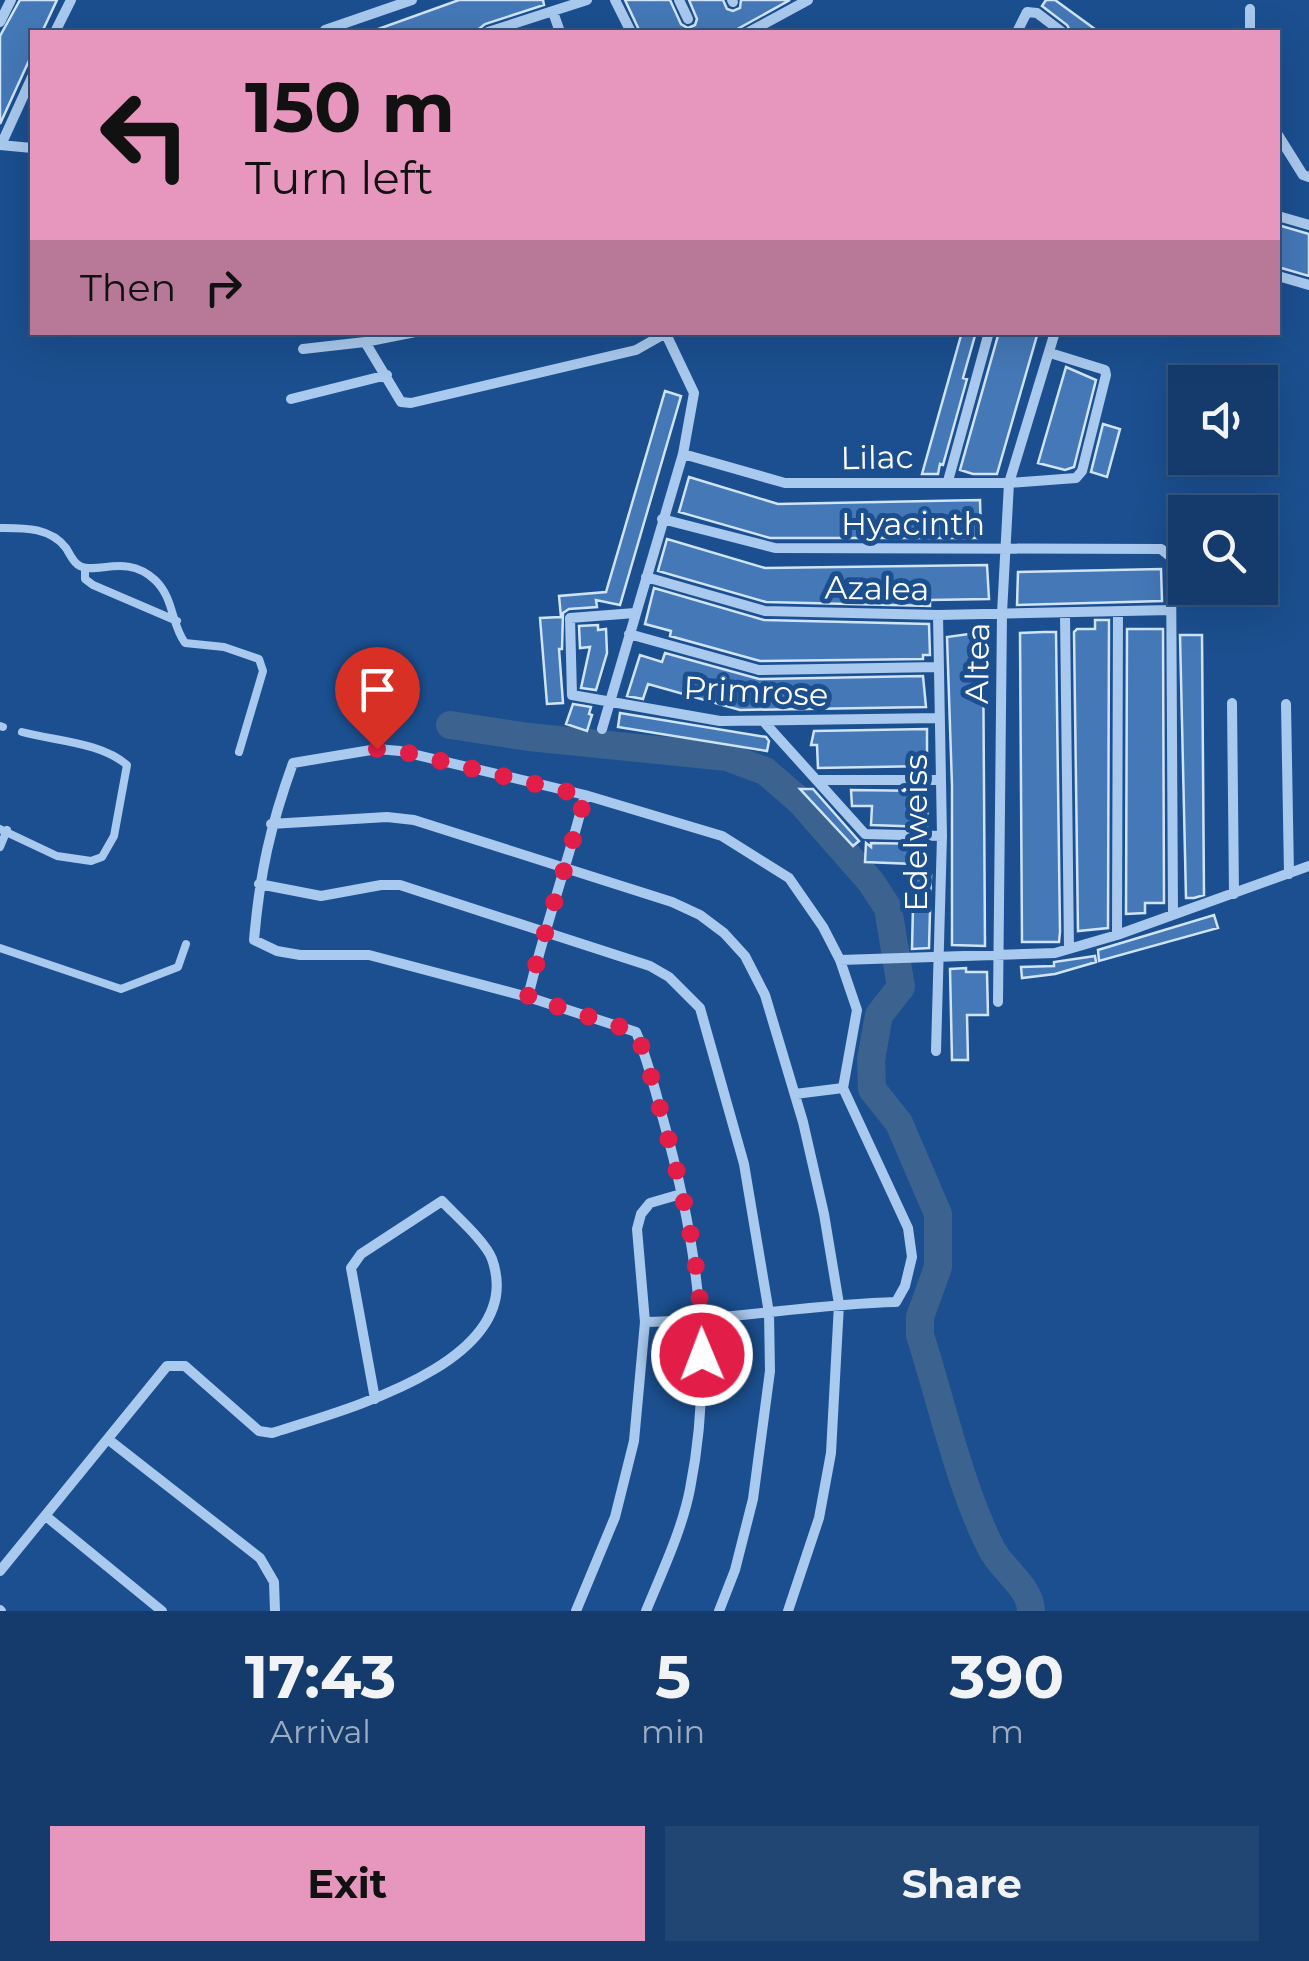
<!DOCTYPE html>
<style>
:root{--surface:#143b6b;--page:#214673;--text:#f1f3f6;--muted:#9dadc1;--line:#33557e;--accent:#e797bd}
body{margin:0;font-family:Montserrat,sans-serif;background:var(--page);color:var(--text);height:100vh;display:flex;flex-direction:column;font-size:38px;white-space:nowrap}
*{box-sizing:border-box;margin:0}
p{font-size:32px;color:var(--muted)}
.icon{flex:none;width:55px;height:55px;fill:none;stroke:currentColor;stroke-width:2;stroke-linecap:round;stroke-linejoin:round}
.map{position:relative;height:1611px;overflow:hidden}
.side{display:flex;flex-direction:column;background:var(--surface);flex:1}
.side>*{flex:none}
.top-card{position:absolute;left:30px;top:30px;width:1250px;height:305px;border-radius:0px;box-shadow:0 10px 40px #0002,0 0 0 2px var(--line);background:#e797bd;color:#111;overflow:hidden}
.controls{position:absolute;left:1168px;top:365px;display:grid;gap:20px}
.controls a{display:grid;place-items:center;width:110px;height:110px;border-radius:0px;background:var(--surface);box-shadow:0 10px 40px #0002,0 0 0 2px var(--line);font-size:50px}
.pin{position:absolute;display:grid;place-items:center;width:85px;height:85px;color:#fff;margin:-102px -42px;border-radius:50% 50% 50% 0;rotate:-45deg;box-shadow:0 0 10px #0007}
.pin .icon{rotate:45deg}
.me{position:absolute;width:110px;margin:-55px;rotate:359deg;stroke-linejoin:round;filter:drop-shadow(0 0 8px #0008)}
.turn{display:flex;align-items:center;gap:35px;height:210px;padding:0 50px;font-size:45px}
.turn .icon{width:130px;height:130px;stroke-width:2.5}
.turn b{display:block;font-size:70px;line-height:85px}
.then{display:flex;align-items:center;height:95px;padding:0 50px;background:#0003;gap:20px;font-size:38px}
.eta{display:flex;justify-content:space-evenly;align-items:center;height:170px;text-align:center}
.eta b{font-size:60px;font-weight:700;line-height:70px}
.action{display:flex;gap:20px;margin-top:auto;padding:20px 50px}
.action a{flex:1;height:115px;border-radius:0px;background:var(--accent);color:#111;font-size:40px;font-weight:700;line-height:115px;text-align:center}
.action a+a{background:var(--page);color:var(--text)}
.map>svg:first-child{display:block}
</style>
<div class="map">
<svg width="1309" height="1611" viewBox="0 0 1309 1611">
<rect width="100%" height="100%" fill="#1b4f8f"/>
<g fill="none" stroke-linecap="round" stroke-linejoin="round">
<path stroke="#3c6290" stroke-width="28" d="M450,725L529,737L727,757L765,771L800,801L871,882L888,908L901,987L879,1015L871,1060L872,1089L899,1123L938,1214V1267L920,1317V1335C941,1401 960,1487 991,1548C1001,1569 1031,1587 1031,1611"/>
</g>
<path fill="#4478b7" stroke="#cfe3fa" stroke-width="2.5" d="M20,0H57L42,32H32V54L0,124V36Z
M459,0H543L544,5L485,24L475,32H370Z
M625,0H670L681,24L688,28L695,25L697,19L689,0H723L727,9L733,11L740,8L741,0H790L732,32H640Z
M1046,0H1055L1099,32H1071L1067,25L1042,6Z
M1278,225L1309,234V276L1278,267Z
M962,332H976L963,378L967,379L943,465L940,464L938,474H922Z
M999,332H1038L997,474H973L960,470Z
M1066,367L1096,380L1074,467L1065,470L1038,463Z
M665,391L681,396L620,605L596,600L597,607L569,609L563,613L562,649H559L563,703L547,704L540,618L561,617L559,596L606,592Z
M1103,424L1120,429L1107,477L1091,472Z
M689,477L778,504L980,500L981,538H770L679,512Z
M667,539L765,568L987,565L989,599L930,600V606L766,602L658,571Z
M1161,569L1162,601L1017,605L1018,572Z
M654,588L764,620L929,624L930,655H923V659L760,661L670,636L671,631L645,624Z
M1095,620H1109L1108,928L1078,931L1074,632L1077,629H1095Z
M598,625V630L606,629L607,653L596,690L581,688L590,647L580,648L579,626Z
M1127,629H1163L1164,903H1145V913L1126,914Z
M1044,632H1056L1060,932L1059,942H1022L1020,633Z
M969,634H983L985,946L952,945V786L947,637Z
M1180,635H1202L1204,895L1194,898H1186Z
M665,653L759,679L923,676L926,707L740,710L648,684L643,699L627,696L640,655L662,662Z
M573,704L591,707L589,714L592,715L587,731L566,724Z
M620,713L766,737L769,741L767,751L618,727Z
M927,729V766L818,768L817,745H811L814,731Z
M800,789H813L859,841L853,846Z
M851,790L928,791L927,827L871,825L872,806H852Z
M866,843L871,847V843L927,844L926,875H931L929,948L912,949L914,864L865,862Z
M1214,915L1218,928L1099,961L1098,950Z
M1095,956L1096,962L1055,974L1022,978L1021,967L1054,966V962Z
M966,968V972H987L988,1015H967L968,1060H952L950,969Z"/>
<g fill="none" stroke-linecap="round" stroke-linejoin="round">
<path stroke="#a9c9ee" stroke-width="8" d="M0,528C23,528 50,527 66,548C70,554 73,563 80,566C97,575 126,553 155,580C174,598 171,624 185,643L224,647L259,659L263,671L239,752
M85,568V579L93,585L177,621
M0,726L3,727
M0,829L57,856L91,861L102,857L114,836L127,765C100,742 55,741 22,732
M0,847L7,830
M0,948L121,989L178,967L186,944"/>
<path stroke="#a9c9ee" stroke-width="10" d="M615,0L631,32
M679,0L688,19
M732,0L733,2
M1250,9V32
M553,12L560,32
M0,22L11,0
M325,30L412,0
M55,32L71,0
M488,32L587,0
M749,32L808,0
M1017,32L1027,12L1037,13L1062,32
M1278,135L1303,175L1309,177
M0,145L32,148
M1,145L32,77
M1278,216L1309,225
M1278,276L1309,285
M365,342L415,332
M303,349L365,342L401,402L411,403L636,350L666,333
M291,399L387,375
M683,454L785,483H1009L1076,478L1082,471L1106,375L1105,370L1050,353
M948,481L989,332
M662,519L775,548L1161,549L1171,557L1173,915
M646,577L765,611L938,615L1171,610
M635,613L570,618L572,695L720,721L940,718
M1065,613L1069,949
M629,634L759,670L939,667
M1232,703L1234,894
M1286,704L1289,874
M765,723L865,834L942,836
M602,729L683,454L694,393L665,332
M817,780H941
M271,824L387,817L414,820L672,902L700,915L724,933L745,956L765,995L803,1122L824,1214L839,1304L831,1453L819,1518L788,1611
M259,884L321,896L381,885H400L650,966L669,977L700,1008L744,1164L769,1313L770,1371L753,1499L735,1570L719,1611
M1117,935L1118,612
M840,960L1055,953L1117,935L1309,866
M528,997C544,929 568,863 585,795
M998,1002L1002,613L1009,483L1055,332
M936,1051L942,836L938,615
M795,1094L843,1088
M645,1322C729,1320 812,1304 896,1302L905,1286L912,1257L908,1228L843,1088L857,1010L840,960L823,927L789,878L722,836L585,795L400,751L377,749L293,763C270,827 260,872 254,940L277,951L300,955H369L528,997L636,1032C648,1060 655,1090 663,1119C697,1240 715,1364 690,1489C682,1530 662,1572 646,1611
M109,1440L260,1558L274,1582L275,1611
M47,1517L162,1611
M0,1571L167,1366H185L259,1431L272,1433C340,1411 529,1363 492,1259C486,1242 455,1215 442,1201L361,1254L351,1268L375,1399
M0,1610L1,1611
M576,1611L615,1517L634,1441L645,1322L637,1229L641,1214L650,1203L681,1194"/>
</g>
<g fill="none" stroke-linecap="round" stroke-linejoin="round">
<path stroke="#e11d48" stroke-width="18" stroke-dasharray="0 32.4" d="M377,749L400,751L585,796C568,863 544,929 528,997L636,1032C647,1058 653,1085 661,1112C683,1191 703,1272 702,1355"/>
</g>
<g text-anchor="middle" dominant-baseline="central" stroke-width="10" stroke-linejoin="round" paint-order="stroke">
<g font-size="32" fill="#fff" stroke="#1b4f8f">
<text transform="translate(877 457) rotate(-1)">Lilac</text>
<text x="913" y="523">Hyacinth</text>
<text transform="translate(877 588) rotate(1)">Azalea</text>
<text transform="translate(977 663) rotate(-89)">Altea</text>
<text transform="translate(756 691) rotate(3)">Primrose</text>
<text transform="translate(915 833) rotate(-90)">Edelweiss</text>
</g>
</g>
</svg>
<div class="controls">
<a><svg class="icon" aria-label="sound" viewBox="0 0 24 24"><path d="M4 9h4l5-4v14l-5-4H4zM17 9q2 3 0 6"/></svg></a>
<a><svg class="icon" aria-label="search" viewBox="0 0 24 24"><circle cx="10" cy="10" r="6"/><path d="M15 15l6 6"/></svg></a>
</div>
<div class="pin" style="left:377px;top:749px;background:#d93025"><svg class="icon" aria-label="arrive" viewBox="0 0 24 24"><path d="M6 21V4h12l-3 4 3 4H6"/></svg></div>
<svg class="me" style="left:702px;top:1355px" viewBox="-20 -20 40 40"><circle r="17" fill="#e11d48" stroke="#fff" stroke-width="3"/><path d="M0-11L8 9 0 5-8 9z" fill="#fff"/></svg>
<div class="top-card">
<div class="turn"><svg class="icon" aria-label="left" viewBox="0 0 24 24"><path d="M17 20v-9H6M10 6l-5 5 5 5"/></svg><div><b>150 m</b>Turn left</div></div>
<div class="then">Then<svg class="icon" aria-label="right" viewBox="0 0 24 24"><path d="M7 20v-9h11M14 6l5 5-5 5"/></svg></div>
</div>
</div>
<section class="side">
<div class="eta">
<div><b>17:43</b><p>Arrival</p></div>
<div><b>5</b><p>min</p></div>
<div><b>390</b><p>m</p></div>
</div>
<div class="action"><a>Exit</a><a>Share</a></div>
</section>
